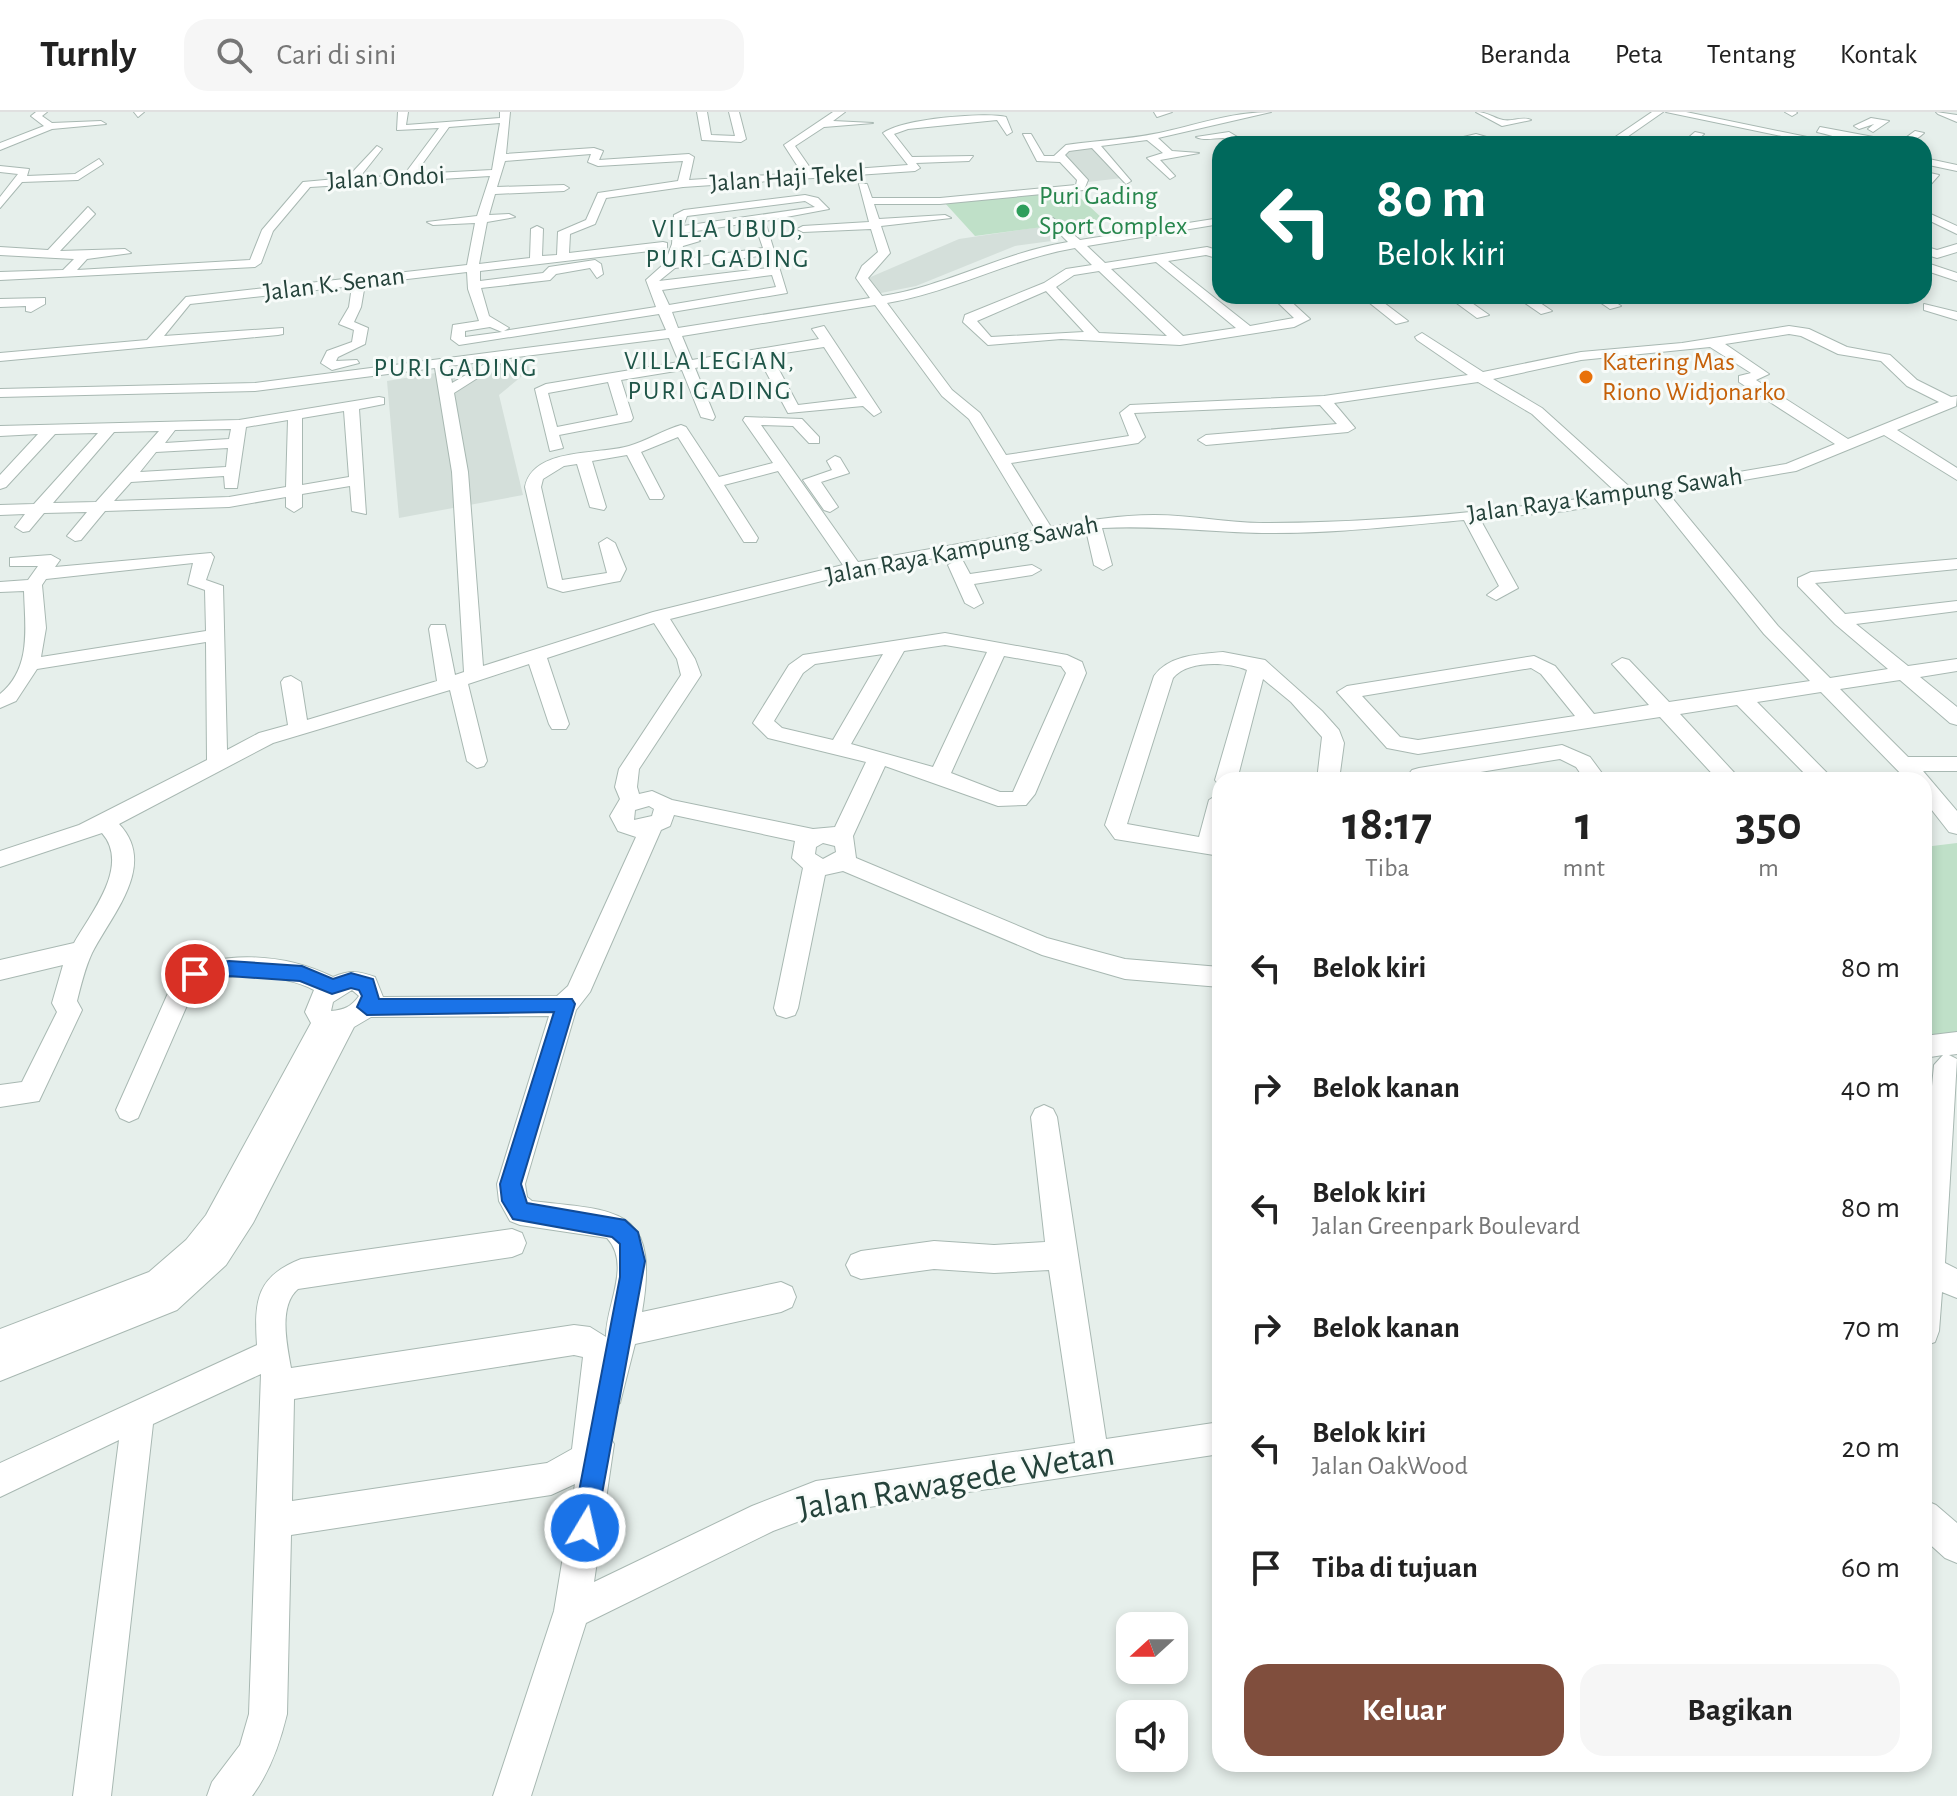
<!DOCTYPE html>
<html lang="id">
<style>
:root{--surface:#fff;--page:#f6f6f6;--text:#222;--muted:#767676;--line:#e0e0e0;--accent:#804e3d}
body{margin:0;font-family:"Alegreya Sans",sans-serif;background:var(--page);color:var(--text);height:100vh;display:flex;flex-direction:column;font-size:30px;white-space:nowrap}
*{box-sizing:border-box;margin:0}
p{font-size:26px;color:var(--muted)}
.icon{flex:none;width:44px;height:44px;fill:none;stroke:currentColor;stroke-width:2;stroke-linecap:round;stroke-linejoin:round}
.map{position:relative;flex:1;overflow:hidden}
.panel{position:absolute;left:1212px;top:660px;width:720px;height:1000px;display:flex;flex-direction:column;background:var(--surface);border-radius:24px;box-shadow:0 4px 12px #0003}
.panel>*{flex:none}
.guide{position:absolute;left:1212px;top:24px;width:720px;height:168px;border-radius:24px;box-shadow:0 4px 12px #0003;background:#00695c;color:#fff;overflow:hidden}
.needle{width:52px;rotate:249deg}
.fabs{position:absolute;left:1116px;top:1500px;display:grid;gap:16px}
.fabs a{display:grid;place-items:center;width:72px;height:72px;border-radius:16px;background:var(--surface);box-shadow:0 4px 12px #0003;font-size:40px}
.pin{position:absolute;display:grid;place-items:center;width:68px;height:68px;color:#fff;margin:-34px;border:4px solid #fff;border-radius:50%;box-shadow:0 2px 8px #0007}
.me{position:absolute;width:88px;margin:-44px;rotate:9deg;stroke-linejoin:round;filter:drop-shadow(0 0 6px #0008)}
.turn{display:flex;align-items:center;gap:28px;height:168px;padding:0 32px;font-size:36px}
.turn .icon{width:104px;height:104px;stroke-width:2.5}
.turn b{display:block;font-size:56px;line-height:68px}
.eta{display:flex;justify-content:space-evenly;align-items:center;height:136px;text-align:center}
.eta b{font-size:48px;font-weight:700;line-height:56px}
.action{display:flex;gap:16px;margin-top:auto;padding:16px 32px}
.action a{flex:1;height:92px;border-radius:24px;background:var(--accent);color:#fff;font-size:32px;font-weight:700;line-height:92px;text-align:center}
.action a+a{background:var(--page);color:var(--text)}
ul{padding:0;list-style:none}
li{display:flex;align-items:center;gap:24px;height:120px;padding:0 32px}
li div{flex:1}
li b{display:block;font-size:30px}
li em{font-style:normal}
header{display:flex;align-items:center;gap:48px;box-sizing:border-box;height:112px;padding:0 40px;background:var(--surface);border-bottom:2px solid var(--line)}
header strong{font-size:38px}
nav{display:flex;gap:44px;margin-inline-start:auto;font-size:28px}
.search{width:560px;height:72px;background:var(--page);display:flex;align-items:center;gap:20px;box-sizing:border-box;padding:0 28px;border-radius:24px;color:var(--muted);font-size:30px}
.map>svg:first-child{display:block}
</style>
<header>
<strong>Turnly</strong>
<div class="search"><svg class="icon" aria-label="search" viewBox="0 0 24 24"><circle cx="10" cy="10" r="6"/><path d="M15 15l6 6"/></svg>Cari di sini</div>
<nav><a>Beranda</a><a>Peta</a><a>Tentang</a><a>Kontak</a></nav>
</header>
<div class="map">
<svg width="1957" height="1684" viewBox="0 0 1957 1684">
<rect width="100%" height="100%" fill="#e6efeb"/>
<path fill="#d4dfda" d="M1093,34L1122,66L1088,70L1060,43L1069,38Z
M1046,114L1059,128L1015,134L916,174L876,182L866,167L959,127Z
M526,246L531,262L522,264L499,283L523,383L399,406L387,269Z"/>
<path fill="#bfe0c8" d="M1073,79L1103,107L975,124L944,90Z
M1957,731V925L1924,929V735Z"/>
<g fill="none" stroke-linecap="round" stroke-linejoin="round">
<g stroke="#a8b8b2" stroke-width="2">
<path id="minor" d="M36,0H47L42,4L52,11L101,9L106,12L52,17L0,38V31L44,14L31,4Z
M134,0H144L138,5Z
M398,0H408L406,13L500,6V0H510L506,42L594,36L603,39L599,48L689,42L694,45L689,68L802,61L784,33L833,0H845L833,9L873,11L824,15L795,34L813,60L908,53L883,21C904,6 989,0 1006,5L1012,20L1007,23L997,8L908,17L894,22L912,45L973,44L969,49L916,51L920,56L915,59L683,75L606,86L595,112L570,122L569,141L663,130L667,131V137L480,159V169L543,161L549,155L595,148L601,152L603,162L597,166L590,156L556,162L550,168L481,176L489,204L509,216L504,219L656,195L646,168L665,151L672,132L674,103L684,98L805,83L818,86L829,97L765,109L787,181L672,200L678,216L870,186L856,166L862,154L878,140L871,117L803,120L797,117L803,114L869,110L859,72H867L872,86H940L1076,73L1077,68L1060,50L1037,49L1023,22H1031L1044,44H1054L1066,33C1101,28 1138,27 1172,18C1205,10 1236,0 1271,0L1158,26L1172,39L1199,41L1160,48L1175,64L1170,67L1147,46L1163,41L1147,28L1101,34L1131,69L1126,72L1092,36L1069,39L1065,43L1088,68L1084,78L940,92H874L879,107L945,103L951,106L881,114L890,141L868,166L882,184C947,174 1004,140 1068,130L1047,109L1053,106L1080,128L1220,106V112L1087,134L1105,151L1207,135L1220,139V147L1206,143L1168,149L1250,214L1294,206L1271,184H1285L1310,207L1294,215L1180,233L1061,227L988,233L963,210L965,203L1044,171L1066,157L1092,153L1075,136C1010,147 952,180 887,191L952,278L980,301L1006,343L1129,324L1120,301L1130,293L1324,284L1468,263L1417,228L1415,225L1422,221L1483,260L1581,240L1682,231L1789,214L1809,217L1847,235L1890,243L1917,268L1951,285L1957,284L1956,294L1897,318L1957,356V368L1884,323L1796,359L1668,381L1778,514L1830,566L1888,557L1835,512L1798,474V466L1811,460L1957,447V457L1815,471L1845,502L1957,489V499L1856,512L1908,554L1957,547V559L1920,565L1957,595V613L1950,611L1900,568L1840,577L1908,645H1957V659H1923L1957,699V722L1949,720L1924,688V668H1907L1821,580L1757,590L1834,668H1811L1737,593L1680,602L1741,668H1718L1660,605L1418,642L1387,636L1337,580L1347,574L1534,544L1555,554L1594,602L1649,593L1612,552L1622,546L1629,548L1669,590L1810,569L1764,522L1653,384L1566,399L1480,407L1518,476L1496,488L1487,483L1499,474L1464,408C1397,414 1330,422 1262,421C1208,420 1157,413 1102,416L1112,453L1103,458L1094,453L1086,418L854,461L670,507L695,547L701,563L639,657L637,675L639,682L652,679L672,688L813,717L835,715L866,650L768,626L753,611L789,553L803,543L945,521L1067,543L1082,550L1086,561L1035,682L1026,693L998,694L885,654L853,724L856,746L1047,826L1125,847L1220,855V875L1125,867L1042,843L843,759L825,763L798,896L795,903L786,906L777,903L774,896L803,756L792,746L795,729L674,703L670,714L661,718L590,880L576,898L525,1072L527,1085L532,1089C618,1099 660,1094 642,1200L781,1170L792,1175L796,1185L792,1195L781,1200L635,1232L620,1291L609,1296L606,1319L614,1332L594,1470L752,1394L816,1369L1075,1331L1049,1158L994,1161L934,1157L861,1167L851,1163L846,1153L851,1143L861,1139L934,1129L994,1133L1045,1130L1031,1005L1035,997L1044,993L1053,997L1057,1005L1106,1327L1220,1310V1342L816,1403L773,1419L586,1511L531,1684H493L554,1499L575,1372L551,1383L291,1423L287,1602C280,1631 270,1660 252,1684H207L212,1670L240,1633L249,1602L261,1262L153,1312L111,1684H73L119,1328L0,1385V1351L257,1233C254,1188 257,1164 301,1147L512,1117L522,1121L526,1131L522,1141L512,1145L298,1177C278,1194 287,1233 291,1256L574,1213L590,1215L606,1225C605,1195 632,1153 607,1126L520,1113L510,1109L499,1089L497,1072L549,904L371,905L354,915L253,1111L226,1153L177,1198L0,1269V1217L149,1160L186,1128L206,1103L311,911L305,900L314,878C283,862 227,858 195,875L138,1006L129,1010L120,1006L116,998L177,861C224,837 287,842 333,865C350,858 358,859 375,865L383,885L557,884L568,874L636,725L618,719L610,704L620,687L615,675L619,657L681,563L677,547L654,511L547,546L569,612L566,617H552L549,612L529,552L468,572L487,649L484,654L477,656L467,649L450,578L273,631L119,712C158,753 112,802 92,841C85,856 81,873 77,889L82,898L39,989L0,995V973L22,970L57,900L52,891L63,853L0,868V848L74,831C90,802 131,754 102,721L0,755V739L79,713L207,648L206,530L37,557L16,589L0,596V582C32,556 25,515 24,479L0,480V470L28,468L38,454H10V446L51,443L60,448L55,455L211,441L214,445L206,468L223,474L227,638L259,621L288,613L281,570L284,566L291,564L301,570L307,608L437,569L429,517L431,513H445L455,563L464,560L452,360L435,256L255,279L0,285V277L255,271L666,218L659,202L459,233L451,227L453,213L479,209L468,177L467,160L365,172L361,195L354,210L368,216L365,232L338,245L336,249L357,248L359,251L332,258L321,251L327,239L352,230L354,218L339,212L349,195L352,174L190,192L164,224L283,216V222L278,223L0,249V241L147,228L186,185L467,153L475,111L433,113L427,110L477,104L490,64L310,75L273,119L261,151L255,155L0,168V160L63,158L74,147L0,143V135L48,138L88,95L95,102L60,139L125,137L131,141L87,147L77,158L250,148L262,118L303,70L347,66L377,34L382,37L359,66L404,63L439,16L397,18ZM500,11L492,58L415,62L449,15ZM591,42L588,50L598,54L683,49L678,69L598,81L586,108L558,120L557,143L542,144L543,117L537,114L531,117L530,146L479,152L487,110L515,105L509,102L489,103L495,82L564,79L569,76L564,73L497,75L505,49ZM805,89L815,95L683,114L687,104ZM754,110L763,136L679,148L683,134L700,129L694,125L682,127L683,121ZM765,143L769,156L659,169L675,156ZM1156,150L1236,216L1183,224L1111,157ZM1099,159L1167,224L1099,221L1056,175L1074,163ZM772,163L776,175L669,193L662,178ZM1046,179L1084,220L991,225L977,209ZM875,193L942,284L969,307L1036,418L858,450L761,313L793,314L809,331H819V325L802,307L745,305L743,308L773,351L719,365L686,315L681,313C663,318 647,329 629,334C598,343 533,335 525,375L548,475L563,480L614,470L620,469L626,457L615,431L607,426L599,431L607,461L562,468L541,375L543,367L564,354L577,352L590,395L604,398L606,395L592,349L627,343L650,387H662L664,384L641,340L678,325L744,430H756L758,426L724,373L778,359L843,453L653,500L483,554L468,360L454,281L509,246L669,226L679,250L546,272L535,277L550,339L563,336L559,323L631,309L633,306L621,268L682,258L701,305L713,308L715,305L695,256L758,245L788,301L863,294L874,304L881,300L824,214L812,217L819,227L692,248L682,224ZM490,215L502,220L465,225V219ZM1789,222L1801,224L1838,242L1881,249L1907,274L1939,290L1848,327L1756,268L1769,262L1725,232ZM824,235L857,286L798,293L771,243ZM1710,235L1751,261L1739,264V270L1835,332L1786,352L1633,378L1542,296L1493,267L1581,248ZM490,249L452,271L449,254ZM608,270L618,303L557,315L548,281ZM1478,270L1532,302L1617,381C1505,399 1377,411 1264,411C1227,411 1191,403 1154,403C1119,403 1085,409 1051,415L1011,351L1138,331L1145,325L1134,301L1320,293L1337,312L1206,323L1198,328L1206,333L1348,320L1355,316L1334,291ZM193,451L188,472L205,478L206,519L41,545L46,516L42,473L46,467ZM945,533L987,540L933,655L851,632L904,539ZM883,542L833,628L782,616L774,609L803,561L815,552ZM1004,544L1061,554L1066,561L1013,680H1000L951,661ZM1531,556L1541,562L1575,604L1418,628L1400,625L1362,584ZM649,694L654,697L652,704L634,708L635,698ZM823,731L835,734L836,740L823,747L815,742L816,735ZM352,878L359,884C351,895 344,898 331,899L333,890ZM574,1243L583,1245L572,1337L547,1351L292,1389L294,1287Z
M697,0H707L711,23L735,24L729,0H739L746,27L741,30L702,28Z
M1154,0H1172L1157,5Z
M1476,0C1488,0 1493,6 1503,8C1513,10 1521,4 1531,8L1502,14Z
M1652,0H1663L1617,32H1605Z
M1666,0H1686L1841,32H1820Z
M1785,0H1796L1797,1L1792,4Z
M1936,0L1957,3V10L1938,2Z
M1871,6L1889,9L1873,20L1868,17L1874,12L1859,17L1854,14Z
M1820,15L1900,30L1915,19L1924,21C1899,45 1847,27 1817,20Z
M1229,20L1249,32C1239,32 1232,27 1223,26C1213,26 1205,29 1196,25Z
M1695,20L1704,22L1692,32H1681Z
M1476,22L1511,32L1476,28L1434,32Z
M1924,46L1957,53V59L1924,52Z
M99,47L103,52L78,68L22,70L0,96V85L18,62L0,60V54L29,57L27,64L75,62Z
M1930,61L1939,63L1924,80V69Z
M1924,99L1957,114V122L1924,106Z
M1957,132V140L1937,146L1924,142V134L1937,138Z
M1924,150L1957,161V169L1924,158Z
M1361,184H1375L1408,209L1396,212Z
M1447,184H1462L1489,203L1477,206Z
M1515,184H1530L1552,199L1541,202Z
M1591,184H1606L1621,194L1610,197Z
M1721,184H1756C1749,190 1728,190 1721,184Z
M45,186V192L31,200L26,199V194L0,195V187Z
M1924,192L1957,200V208L1924,198Z
M379,285L384,286V292L359,297L366,402L352,399L350,374L302,382V395L294,400L286,395V385L229,395L105,399L81,428L75,429L67,424L87,400L44,401L29,419L23,420L15,415L25,402L0,403V393L34,392L98,321L55,322L6,375L0,377V363L38,322L0,324V314L239,308ZM344,299L349,365L302,373V306ZM288,308L286,375L229,385L114,389L131,370L224,364L225,376H237L246,315ZM231,317L229,327L165,331L175,318ZM159,319L96,390L53,391L114,320ZM228,336L226,355L140,360L156,340Z
M835,344L840,346L849,361L821,370L838,395L830,400L824,398L803,368L832,358L827,349Z
M957,448L963,449L970,462L1032,453L1041,458L1032,463L974,472L983,491L974,496L965,491L948,453Z
M1223,540L1265,548L1322,599L1339,618L1344,631L1339,668H1317L1322,625L1291,590L1263,567L1237,668H1220L1219,673L1215,668L1247,558C1227,550 1188,548 1173,566L1127,712L1199,725L1209,688L1220,681V744L1115,727L1105,713L1154,564C1169,543 1199,542 1223,540Z
M1562,633L1590,645L1607,668H1585L1576,655L1560,647L1432,668H1404L1412,658L1419,656Z
M1957,920V942L1949,943L1957,947L1945,1151L1957,1157V1186L1942,1180L1939,1219L1935,1230L1924,1234V1059L1934,953L1943,943L1924,946V924Z
M1924,1388L1936,1393L1957,1411V1451L1945,1446L1924,1427Z"/>
</g>
<use href="#minor" fill="#fff" fill-rule="evenodd"/>
</g>
<path fill="#1a73e8" stroke="#114b97" stroke-width="2" d="M229,849L302,854L333,867L351,861L373,867L379,887H572L575,892L521,1072L527,1091L625,1108L638,1120L645,1149L594,1425L585,1429L576,1425L572,1416L620,1165V1132L612,1125L513,1107L502,1089L500,1072L554,900L367,903L357,895L362,884L359,878L351,876L332,882L300,869L229,864L195,869L186,862L195,854Z"/>
<circle fill="#2e9e5b" stroke="#f7fbf9" stroke-width="3" cx="1023" cy="99" r="8"/>
<circle fill="#e8710a" stroke="#f7fbf9" stroke-width="3" cx="1586" cy="265" r="8"/>
<g text-anchor="middle" dominant-baseline="central" stroke-width="6" stroke-linejoin="round" paint-order="stroke">
<g font-size="26" fill="#24423a" stroke="#f7fbf9">
<text transform="translate(386 66) rotate(-3)">Jalan Ondoi</text>
<text transform="translate(787 66) rotate(-4)">Jalan Haji Tekel</text>
<text transform="translate(334 172) rotate(-7)">Jalan K. Senan</text>
<text transform="translate(1605 383) rotate(-8)">Jalan Raya Kampung Sawah</text>
<text transform="translate(962 438) rotate(-11)">Jalan Raya Kampung Sawah</text>
</g>
<g font-size="26" fill="#27864d" stroke="#f7fbf9" text-anchor="start">
<text x="1039" y="84">Puri Gading<tspan x="1039" dy="30">Sport Complex</tspan></text>
</g>
<g font-size="26" letter-spacing="2" fill="#1f5548" stroke="#f7fbf9">
<text x="728" y="117">VILLA UBUD,<tspan x="728" dy="30">PURI GADING</tspan></text>
<text x="710" y="249">VILLA LEGIAN,<tspan x="710" dy="30">PURI GADING</tspan></text>
<text x="456" y="256">PURI GADING</text>
</g>
<g font-size="26" fill="#c56008" stroke="#f7fbf9" text-anchor="start">
<text x="1602" y="250">Katering Mas<tspan x="1602" dy="30">Riono Widjonarko</tspan></text>
</g>
<g font-size="36" fill="#24423a" stroke="#f7fbf9">
<text transform="translate(956 1369) rotate(-10)">Jalan Rawagede Wetan</text>
</g>
</g>
</svg>
<div class="fabs">
<a><svg class="needle" viewBox="-14 -14 28 28"><path d="M0-13l5 13h-10z" fill="#e53935"/><path d="M0 13l5-13h-10z" fill="#767676"/></svg></a>
<a><svg class="icon" aria-label="sound" viewBox="0 0 24 24"><path d="M4 9h4l5-4v14l-5-4H4zM17 9q2 3 0 6"/></svg></a>
</div>
<div class="pin" style="left:195px;top:862px;background:#d93025"><svg class="icon" aria-label="arrive" viewBox="0 0 24 24"><path d="M6 21V4h12l-3 4 3 4H6"/></svg></div>
<svg class="me" style="left:585px;top:1416px" viewBox="-20 -20 40 40"><circle r="17" fill="#1a73e8" stroke="#fff" stroke-width="3"/><path d="M0-11L8 9 0 5-8 9z" fill="#fff"/></svg>
<div class="guide">
<div class="turn"><svg class="icon" aria-label="left" viewBox="0 0 24 24"><path d="M17 20v-9H6M10 6l-5 5 5 5"/></svg><div><b>80 m</b>Belok kiri</div></div>
</div>
<section class="panel">
<div class="eta">
<div><b>18:17</b><p>Tiba</p></div>
<div><b>1</b><p>mnt</p></div>
<div><b>350</b><p>m</p></div>
</div>
<ul>
<li><svg class="icon" aria-label="left" viewBox="0 0 24 24"><path d="M17 20v-9H6M10 6l-5 5 5 5"/></svg><div><b>Belok kiri</b></div><em>80 m</em></li>
<li><svg class="icon" aria-label="right" viewBox="0 0 24 24"><path d="M7 20v-9h11M14 6l5 5-5 5"/></svg><div><b>Belok kanan</b></div><em>40 m</em></li>
<li><svg class="icon" aria-label="left" viewBox="0 0 24 24"><path d="M17 20v-9H6M10 6l-5 5 5 5"/></svg><div><b>Belok kiri</b><p>Jalan Greenpark Boulevard</p></div><em>80 m</em></li>
<li><svg class="icon" aria-label="right" viewBox="0 0 24 24"><path d="M7 20v-9h11M14 6l5 5-5 5"/></svg><div><b>Belok kanan</b></div><em>70 m</em></li>
<li><svg class="icon" aria-label="left" viewBox="0 0 24 24"><path d="M17 20v-9H6M10 6l-5 5 5 5"/></svg><div><b>Belok kiri</b><p>Jalan OakWood</p></div><em>20 m</em></li>
<li><svg class="icon" aria-label="arrive" viewBox="0 0 24 24"><path d="M6 21V4h12l-3 4 3 4H6"/></svg><div><b>Tiba di tujuan</b></div><em>60 m</em></li>
</ul>
<div class="action"><a>Keluar</a><a>Bagikan</a></div>
</section>
</div>
